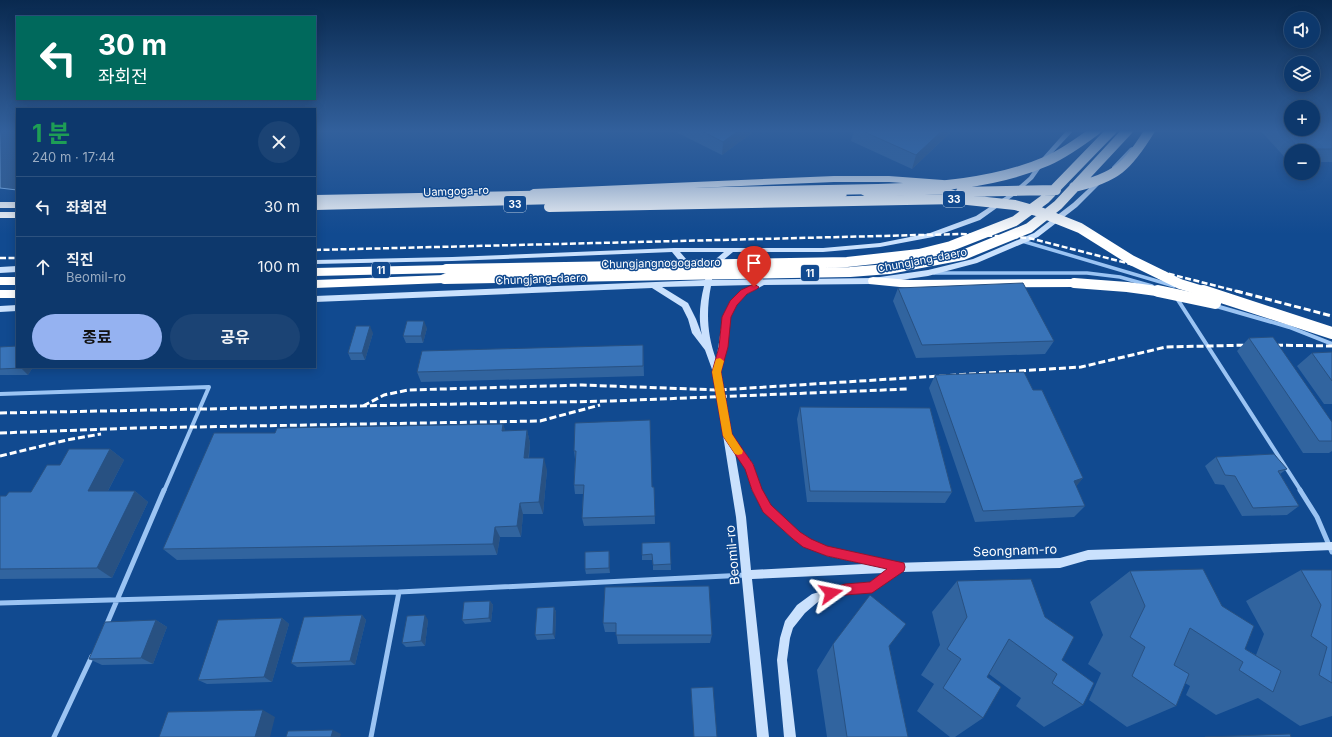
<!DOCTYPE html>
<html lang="ko">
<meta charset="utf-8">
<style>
:root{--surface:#0d386c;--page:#1b4374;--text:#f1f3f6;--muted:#9aacc2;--line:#2d527f;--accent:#95b2f1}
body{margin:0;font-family:Inter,"Noto Sans KR",sans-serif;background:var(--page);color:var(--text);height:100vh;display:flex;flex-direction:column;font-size:15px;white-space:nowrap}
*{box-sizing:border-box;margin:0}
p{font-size:13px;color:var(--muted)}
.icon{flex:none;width:22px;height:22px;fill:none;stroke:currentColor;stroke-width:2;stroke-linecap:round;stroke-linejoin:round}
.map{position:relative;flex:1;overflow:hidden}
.panel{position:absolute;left:16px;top:108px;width:300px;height:260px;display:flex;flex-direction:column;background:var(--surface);border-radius:0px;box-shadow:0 2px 10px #0003,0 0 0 1px var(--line)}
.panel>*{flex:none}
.guide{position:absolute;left:16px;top:16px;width:300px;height:84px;border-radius:0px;box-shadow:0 2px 10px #0003,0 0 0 1px var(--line);background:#00695c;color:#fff;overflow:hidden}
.buttons{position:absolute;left:1284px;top:12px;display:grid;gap:8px}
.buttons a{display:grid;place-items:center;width:36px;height:36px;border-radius:50%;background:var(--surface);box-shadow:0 2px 10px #0003,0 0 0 1px var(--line);font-size:20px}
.pin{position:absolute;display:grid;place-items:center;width:34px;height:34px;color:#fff;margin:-41px -17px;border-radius:50% 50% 50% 0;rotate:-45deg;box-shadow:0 0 4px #0007}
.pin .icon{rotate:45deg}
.me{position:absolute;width:44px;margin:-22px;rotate:78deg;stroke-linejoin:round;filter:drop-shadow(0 0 3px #0008)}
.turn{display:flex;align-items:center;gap:14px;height:84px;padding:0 16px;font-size:18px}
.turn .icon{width:52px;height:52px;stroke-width:2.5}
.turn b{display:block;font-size:28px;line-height:34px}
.round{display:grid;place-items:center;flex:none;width:42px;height:42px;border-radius:21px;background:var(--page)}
.overview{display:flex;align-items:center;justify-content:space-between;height:68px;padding:0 16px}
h1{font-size:24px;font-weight:700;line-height:30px;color:#1e9e55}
.button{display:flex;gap:8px;margin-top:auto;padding:8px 16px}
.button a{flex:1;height:46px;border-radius:24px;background:var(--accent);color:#111;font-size:16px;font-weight:700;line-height:46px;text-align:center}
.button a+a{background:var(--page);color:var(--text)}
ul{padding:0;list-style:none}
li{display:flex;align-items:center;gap:12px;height:60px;padding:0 16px;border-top:1px solid var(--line)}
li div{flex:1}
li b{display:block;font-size:15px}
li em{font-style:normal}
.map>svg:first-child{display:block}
</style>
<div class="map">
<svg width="1332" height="737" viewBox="0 0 1332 737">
<rect width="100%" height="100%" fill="#114a90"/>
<path fill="#305a8e" stroke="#8dbff6" d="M0,130H17V190L0,188Z"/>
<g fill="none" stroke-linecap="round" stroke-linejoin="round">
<path stroke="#9bc4f3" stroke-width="3.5" d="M1022,241L1174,286
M934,273H1087L1120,277L1152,286"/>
<path stroke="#9bc4f3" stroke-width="4" d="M1176,297L1301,491
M1216,306L1289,327L1332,344
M0,394L209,387L164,491"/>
<path stroke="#9bc4f3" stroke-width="5" d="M1300,490L1317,517L1332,552
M0,603L399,592L746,575
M106,626L164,490
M54,737L92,656
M371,737L399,592"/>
<path fill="#cae1fd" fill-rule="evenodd" d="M1067,130H1074L1047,159L1033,179L1015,195L980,220L933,237L880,247L823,252H733L721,262L717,269H714L710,267L717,258L724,252H680L687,260L691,269L687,272L684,271L681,263L672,252L452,261L315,264V260L452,257L674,248H823L880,243L930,233L976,216L1011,193L1029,177L1043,157Z
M1132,147L1134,148V150L1116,169H1112V167L1130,148Z
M1102,177L1105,179L1077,207L1038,237L977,263L928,276L873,284L764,285L747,294L736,305L730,317L727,347L721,372L732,435L753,464L761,489L770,506L799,533L810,540L827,547L889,560L893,563L1060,558L1088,550L1332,542V550L1088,560L1060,568L901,572L872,592L845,595L819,601L805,613L793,628L790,638L787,660L796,737H784L777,660L780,638L785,621L797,605L812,594L845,585L870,582L884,573L752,579L769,737H757L736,517L713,372L705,350L692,333L688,319L682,307L652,288L315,302V296L705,280L706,276H712V280L873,278L928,270L973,259L1034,233L1073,203L1100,178ZM752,285C716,303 724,327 716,359C707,335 706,311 711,286ZM704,286C700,302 698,319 702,335L696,319L688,303L662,287ZM735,453L746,469L752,490L764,512L793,539L804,546L827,556L865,564L751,570L746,517Z
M17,266V272L0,273V267Z
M17,305V311L0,312V306Z"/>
<path fill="#fff" fill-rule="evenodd" d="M834,176H889L943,180L948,183L943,186L889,182H834L533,195L528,192L533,189Z
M951,189L954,190L956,192L954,194L866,197L861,194L866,191Z
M842,192L845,193L847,195L845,197L315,210V204Z
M0,202H17V208H0Z
M0,212H17V218H0Z
M446,265L450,266L451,269L450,272L446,273L315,276V268Z
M444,275L448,276L449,279L448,282L444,283L315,288V280Z
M0,277H17V285H0Z
M873,277L910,280L1074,279L1078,280L1079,283L1078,286L1074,287L910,288L869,284L868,281L869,278Z
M0,290H17V298H0Z"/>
<path stroke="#fff" stroke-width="2.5" stroke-dasharray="6 2.5" stroke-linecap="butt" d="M315,250L961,234L1029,238L1240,292
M0,258H17"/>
<path stroke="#fff" stroke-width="3" stroke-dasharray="7 3" stroke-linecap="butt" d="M1236,291L1332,316
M1266,345L1332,346
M363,406L384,395L408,390L582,385L719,390L1081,367L1166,347L1252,345
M0,413L612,401L908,389
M0,433L135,428L540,421L600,405
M0,456L67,440L101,434"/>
<path stroke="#fff" stroke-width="10" d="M1074,187C1116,178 1128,166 1150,130
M961,192L1056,190
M315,200L878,189C935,187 994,184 1047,161C1065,153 1080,142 1096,130
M549,207L958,199L1015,205L1040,212L1080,228L1131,260L1180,284L1206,292
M446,269L847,262L919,254L951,246L1015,221L1045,199L1112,130
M444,279L850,272L889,269L963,255L1029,228L1058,205L1128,130
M1074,283L1127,287L1164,292"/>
<path stroke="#fff" stroke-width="12" d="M1158,291L1215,303
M1203,291L1332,333"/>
</g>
<path fill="#31649f" d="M672,130H756L722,155Z
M854,130H953L912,169L851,141Z
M1260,130H1332V162H1313V151H1291V163H1290Z
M898,288L1054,341L1045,354L916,358L893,301Z
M427,328L423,343H406L403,336Z
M373,333L365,360H351L348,353Z
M1249,338L1332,422V451L1329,453H1303L1237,351Z
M643,345L644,376L421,382L417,372Z
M0,347L17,367H33L28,375H0Z
M1332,352V404H1324L1297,366L1312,353Z
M265,367H279L278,369H266Z
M935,375L1033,390L1083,478L1076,486L1085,506L1074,517L975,522L929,388Z
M800,407L952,492L945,503L807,502L797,419Z
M575,423L652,487H654L655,524L584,526L582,518L583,494H575L574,485L575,459L574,451Z
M503,424L505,431L527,430L530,443L529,458L547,470L543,514H523L521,537H500L497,555L177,560L163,549L275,433Z
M110,449L124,460L108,491H135L148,502L112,578L0,579V496H6L31,492L60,465Z
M1216,457L1287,469L1280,474L1299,506L1287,515L1242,516L1224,485L1215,484L1205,466Z
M670,542L671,570H653V560H642V555Z
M610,557V573L586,574L585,569Z
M1301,570H1332V716L1300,726L1258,698L1216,715L1186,695L1190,686L1185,683L1176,706L1127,727L1089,700L1101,673L1088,664L1103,635L1090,602L1130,571L1222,606L1245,649L1256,655L1264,634L1246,601Z
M957,581L1045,617L1062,660L1083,705L1044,727L1016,706L1021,698L989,674L987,677L983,718L955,737H950L917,711L934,684L921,675L940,645L932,612Z
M605,587L712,635L710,643L618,644L616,632H605L603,623Z
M490,601L493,605L491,622L465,624L462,620Z
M554,607L556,612L555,639L537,640L535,635Z
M362,615L366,620L355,665L297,667L291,663Z
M282,618L289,624L272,682L207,684L198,680Z
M156,620L167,627L153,664L102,665L89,659Z
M428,620L425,646L406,647L402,643Z
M833,644L889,646L908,737H827L817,670Z
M691,688L717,737H694L691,692Z"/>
<path fill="#285182" d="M739,130H756L722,155L723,142Z
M943,130H953L912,169L916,155Z
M424,321L427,328L423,343L421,336Z
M370,326L373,333L365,360L362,353Z
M22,367H33L28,375L21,368Z
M503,424L507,436L502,431Z
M527,430L530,443L527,470L524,458Z
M110,449L124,460L102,502L88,491Z
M544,458L547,470L543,514L539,502Z
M1083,478L1073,490L1074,481Z
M135,491L148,502L112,578L97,568Z
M520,503L523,514L521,537L517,526Z
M495,527L500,537L497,555L493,544Z
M609,551L610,557V573L609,568Z
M490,601L493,605L491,622L489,618Z
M554,607L556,612L555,639L553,634Z
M362,615L366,620L355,665L350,661Z
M425,615L428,620L425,646L421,641Z
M282,618L289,624L272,682L264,677Z
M156,620L167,627L153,664L141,658Z
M263,710L275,717L270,737H255Z
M333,730L341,734L340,737H331Z"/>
<path fill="#3974b9" stroke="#285182" d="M700,130H739L723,142Z
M860,130H943L916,155Z
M1282,130H1332V149H1300Z
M1023,283L1054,341L922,345L898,288Z
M407,321H424L421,336H403Z
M356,326H370L362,353H348Z
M1273,337L1332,422V441H1319L1249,338Z
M643,345V366L417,372L422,351Z
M17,346V367H22L21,368L0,369V347Z
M1332,352V381L1312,353Z
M1024,372L1033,390H1042L1083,478L1074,481L1085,506L983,511L935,375Z
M800,407L930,408L952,492L810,491Z
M650,420L652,487H654L655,516L582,518L584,485H574L576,451H574L575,423Z
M503,424L502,431L527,430L524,458H544L539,502L520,503L517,526L495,527L493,544L163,549L214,433H275L277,428Z
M69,449H110L88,491H135L97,568L0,569V496H6L9,492H31L47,465H60Z
M1274,454L1287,469L1278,471L1299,506L1253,508L1235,476L1225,475L1216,457Z
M670,542L671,564L653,565L652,554L642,555V543Z
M609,551V568L585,569V552Z
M1203,569L1222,606L1254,626L1245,649L1281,671L1273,692L1239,670L1243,662L1190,628L1174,665L1189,674L1176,706L1132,676L1145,647L1130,637L1145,606L1130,571Z
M1301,570H1332V683L1319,675L1327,647L1311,636L1321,605Z
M1031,579L1045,617L1074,637L1062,660L1094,683L1083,705L1052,683L1057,674L1009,639L987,677L1001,687L983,718L943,688L961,659L947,649L967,617L957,581Z
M709,586L712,635H616V623H603L605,587Z
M870,595L906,624L889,646L908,737H847L833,644Z
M490,601L489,618L462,620L464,602Z
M554,607L553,634L535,635L537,608Z
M362,615L350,661L291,663L304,617Z
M425,615L421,641L402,643L407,616Z
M282,618L264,677L198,680L218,620Z
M156,620L141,658L89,659L105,622Z
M713,687L717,737H694L691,688Z
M263,710L255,737H159L168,712Z
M333,730L331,737H286L288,731Z
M1290,734L1291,737H1205Z"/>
<linearGradient id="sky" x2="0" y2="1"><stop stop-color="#09294f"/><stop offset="0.56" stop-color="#32609c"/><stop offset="1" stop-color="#32609c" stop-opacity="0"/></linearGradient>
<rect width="1332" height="234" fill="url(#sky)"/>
<path fill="#e11d48" stroke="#92132f" d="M754,284L759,287L757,289L747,294L737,305L731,317L728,347L721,372L732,434L753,464L762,489L771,505L800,532L811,539L827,546L904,563L905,567L904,571L872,593L845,595L831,599L827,597L825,593L827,589L845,584L870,582L887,569L827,556L803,547L793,539L763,512L752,490L745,469L723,436L712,372L719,347L722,317L730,301L741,290Z"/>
<path fill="#f59e0b" d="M720,358L724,361L721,372L732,434L743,451L742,454L738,455L735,454L723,436L712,372L716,359Z"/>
<g text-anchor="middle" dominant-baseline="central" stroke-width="3" stroke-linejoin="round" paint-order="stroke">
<g fill="#114a90" stroke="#b8c9de" stroke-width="1">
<rect x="943" y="191" width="22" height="16" rx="3"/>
<rect x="504" y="196" width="22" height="16" rx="3"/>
<rect x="372" y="262" width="18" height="16" rx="3"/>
<rect x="801" y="265" width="18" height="16" rx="3"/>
</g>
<g font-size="10" font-weight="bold" fill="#fff">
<text x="954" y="199">33</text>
<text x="515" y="204">33</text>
<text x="381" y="270">11</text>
<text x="810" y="273">11</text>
</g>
<g font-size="11" fill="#fff" stroke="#114a90">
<text transform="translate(456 191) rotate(-2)">Uamgoga-ro</text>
<text transform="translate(922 260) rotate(-11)">Chungjang-daero</text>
<text transform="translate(661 263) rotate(-1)">Chungjangnogogadoro</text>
<text transform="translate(541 279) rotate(-2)">Chungjang-daero</text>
</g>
<g font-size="13" fill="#fff" stroke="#114a90">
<text transform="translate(1015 550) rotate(-2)">Seongnam-ro</text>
<text transform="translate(732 555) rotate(-95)">Beomil-ro</text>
</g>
</g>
</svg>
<div class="buttons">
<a><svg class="icon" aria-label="sound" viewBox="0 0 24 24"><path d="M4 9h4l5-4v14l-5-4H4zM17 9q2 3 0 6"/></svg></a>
<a><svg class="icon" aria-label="layers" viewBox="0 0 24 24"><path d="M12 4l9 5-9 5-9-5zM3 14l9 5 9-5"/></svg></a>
<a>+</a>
<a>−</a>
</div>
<div class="pin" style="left:754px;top:287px;background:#d93025"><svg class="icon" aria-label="arrive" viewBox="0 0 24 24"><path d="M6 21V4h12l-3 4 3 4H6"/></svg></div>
<svg class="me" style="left:831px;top:593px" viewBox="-20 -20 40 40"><path d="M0-17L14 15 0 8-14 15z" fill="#e11d48" stroke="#fff" stroke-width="4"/></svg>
<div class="guide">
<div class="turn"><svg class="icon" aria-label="left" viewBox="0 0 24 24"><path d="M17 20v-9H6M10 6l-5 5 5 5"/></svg><div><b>30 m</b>좌회전</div></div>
</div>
<section class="panel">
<div class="overview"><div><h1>1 분</h1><p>240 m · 17:44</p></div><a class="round"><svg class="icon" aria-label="close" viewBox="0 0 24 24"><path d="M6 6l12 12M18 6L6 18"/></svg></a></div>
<ul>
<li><svg class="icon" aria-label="left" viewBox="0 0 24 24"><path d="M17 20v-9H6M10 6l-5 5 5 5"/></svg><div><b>좌회전</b></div><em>30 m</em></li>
<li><svg class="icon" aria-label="ahead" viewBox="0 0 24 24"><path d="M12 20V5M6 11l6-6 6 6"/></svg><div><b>직진</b><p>Beomil-ro</p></div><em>100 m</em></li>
</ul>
<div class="button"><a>종료</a><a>공유</a></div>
</section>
</div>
